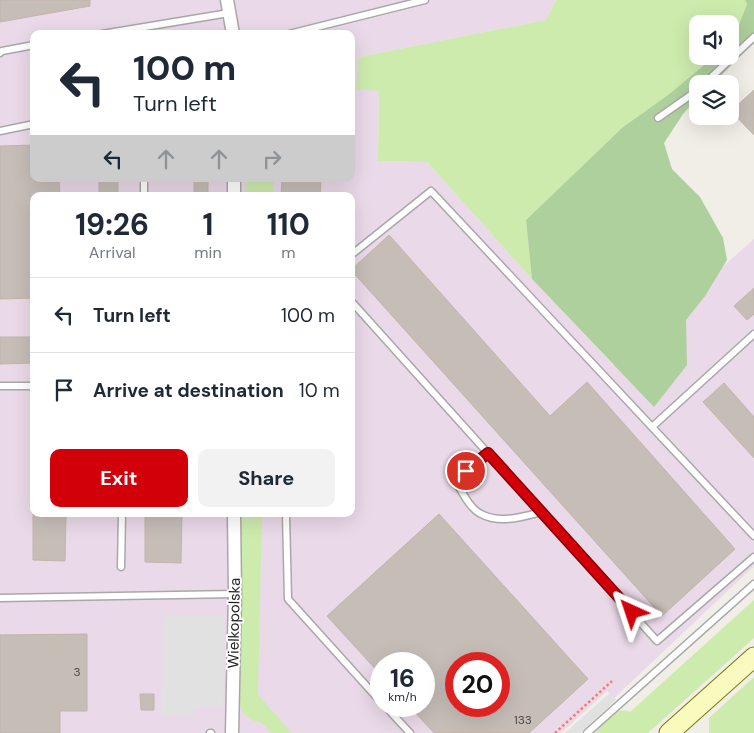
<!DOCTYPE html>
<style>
:root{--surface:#fff;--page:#f2f2f3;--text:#1f2937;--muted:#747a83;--line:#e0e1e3;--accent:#d20009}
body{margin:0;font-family:"DM Sans",sans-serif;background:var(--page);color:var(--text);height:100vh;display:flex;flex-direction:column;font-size:19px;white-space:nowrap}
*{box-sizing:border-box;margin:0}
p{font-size:16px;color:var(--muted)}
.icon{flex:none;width:28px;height:28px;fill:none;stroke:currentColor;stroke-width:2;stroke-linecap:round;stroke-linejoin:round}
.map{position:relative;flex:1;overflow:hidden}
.drawer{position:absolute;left:30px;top:192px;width:325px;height:325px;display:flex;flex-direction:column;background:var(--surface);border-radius:10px;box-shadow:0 5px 20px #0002}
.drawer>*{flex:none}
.top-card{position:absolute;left:30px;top:30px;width:325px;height:152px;border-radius:10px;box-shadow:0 5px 20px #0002;background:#fff;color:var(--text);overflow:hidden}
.tools{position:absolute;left:689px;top:15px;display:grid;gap:10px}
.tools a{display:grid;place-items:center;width:50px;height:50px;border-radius:10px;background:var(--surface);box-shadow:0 5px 20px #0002;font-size:25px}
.speed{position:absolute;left:370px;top:652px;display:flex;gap:10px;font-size:25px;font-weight:700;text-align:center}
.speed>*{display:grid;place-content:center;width:65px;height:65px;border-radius:50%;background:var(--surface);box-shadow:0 5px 20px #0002;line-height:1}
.speed small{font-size:12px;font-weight:400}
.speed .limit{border:8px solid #d22;background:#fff;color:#111}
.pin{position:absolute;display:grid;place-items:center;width:42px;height:42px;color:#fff;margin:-21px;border:2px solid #fff;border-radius:50%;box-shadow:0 1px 5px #0007}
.me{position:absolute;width:55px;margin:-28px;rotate:318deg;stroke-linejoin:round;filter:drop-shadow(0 0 4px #0008)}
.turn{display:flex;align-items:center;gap:18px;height:105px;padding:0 20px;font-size:22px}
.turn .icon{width:65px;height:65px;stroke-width:2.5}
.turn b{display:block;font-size:35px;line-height:42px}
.lanes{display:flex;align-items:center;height:48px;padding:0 20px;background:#0003;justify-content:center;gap:25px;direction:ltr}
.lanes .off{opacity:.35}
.eta{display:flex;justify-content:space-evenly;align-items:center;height:85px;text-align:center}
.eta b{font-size:30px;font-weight:700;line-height:35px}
.action{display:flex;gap:10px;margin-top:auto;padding:10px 20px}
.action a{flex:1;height:58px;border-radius:10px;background:var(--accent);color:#fff;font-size:20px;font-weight:700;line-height:58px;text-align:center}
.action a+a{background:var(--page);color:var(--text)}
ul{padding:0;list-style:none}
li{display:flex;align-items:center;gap:15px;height:75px;padding:0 20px;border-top:1px solid var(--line)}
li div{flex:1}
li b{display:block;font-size:19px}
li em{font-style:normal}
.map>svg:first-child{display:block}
</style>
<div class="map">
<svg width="754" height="733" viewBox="0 0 754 733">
<rect width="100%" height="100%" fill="#f1ede7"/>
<path fill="#ead9e8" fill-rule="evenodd" d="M0,0H556L546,20L359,57L379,90L378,161L427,162L532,279L613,365L754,239V566L614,698L607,691L561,733H0ZM34,34H351V179H34ZM34,196H351V514H34ZM381,664H424V706H381ZM456,664H499V706H456Z"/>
<path fill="#ceebae" d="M556,0H745L747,4L732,42L730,44V24H698V56H715L668,95L623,127L526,220L532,279L427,162L378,161L379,91L356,89L359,57L546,20Z
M245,179H274V196H245Z
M241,514H262L258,695L292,733H271L262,723L252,720L244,714L239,704Z
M754,600V638L648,733H596C602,721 615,705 630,712Z
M754,677V733H709V718Z"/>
<path fill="#aed09c" d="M745,0H754V42L713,84H698L697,99L683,114L664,143L672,169L700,197L723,238L727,260L705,296L686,320L687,365L654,407L532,279L526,220L623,127L668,95L715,56H730V44L732,42L747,4Z"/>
<path fill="#e1e1e1" d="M163,615H224L223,708H194V715H162Z
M610,693L616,700L580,733H565Z"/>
<path fill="#c6bdb7" stroke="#c3b4aa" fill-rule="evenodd" d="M0,0H90V6L0,22Z
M754,90V135L731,111Z
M34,145V179H59L60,196H34V298L0,299V146Z
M99,179H118V196H99Z
M194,179H208V196H194Z
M282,179H321L320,196H281Z
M389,235L550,416L587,382L735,549L662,616L351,270Z
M754,288V314L747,320L734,306Z
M0,337H34V363L0,364Z
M724,383L754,417V458L703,402Z
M33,514H66L65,561L33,560Z
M145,514H182L181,563L145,562Z
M439,514L588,679L529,733H434L409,706H424V664H381V675L327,616ZM456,664H499V706H456Z
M87,634V711H60V733H0V635Z
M140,694H154V710H141Z"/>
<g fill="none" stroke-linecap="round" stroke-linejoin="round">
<g stroke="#a8a8a8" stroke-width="9">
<path id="lane" d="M102,34L229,13
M289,34L425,0
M0,53L2,51L34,45
M704,84L754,37
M658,118L698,90
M0,131L34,124
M144,196V179
M351,255L431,191L754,536
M351,301L657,641L754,557
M0,386H34
M652,427L754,334
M488,453L455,480C462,491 469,508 481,514C500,524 522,517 541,512
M286,514L288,599L381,702
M121,567L122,514
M0,598L235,594
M385,706L410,733
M210,733H211
M587,733L754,584"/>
</g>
<g stroke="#a8a8a8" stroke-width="15">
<path id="street" d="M227,0L233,34
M234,179V196
M232,733L235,594L234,514"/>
</g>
<g stroke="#737b05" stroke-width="21">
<path id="secondary" d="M669,733L754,657"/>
</g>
<path stroke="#fa786f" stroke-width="2.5" stroke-dasharray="2.5 2.5" stroke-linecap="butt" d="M555,733L612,681"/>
<use href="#lane" stroke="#fff" stroke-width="6"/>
<use href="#street" stroke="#fff" stroke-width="12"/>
<use href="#secondary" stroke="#f9fabd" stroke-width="19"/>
</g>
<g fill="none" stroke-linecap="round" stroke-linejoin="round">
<g stroke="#880006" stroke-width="12">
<path id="route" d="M466,471L488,453L632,612"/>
</g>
<use href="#route" stroke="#d20009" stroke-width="9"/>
</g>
<g text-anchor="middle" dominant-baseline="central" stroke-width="4" stroke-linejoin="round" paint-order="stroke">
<g font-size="12" fill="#4a4846">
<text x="77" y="672">3</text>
<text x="523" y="720">133</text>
</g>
<g font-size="15" fill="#212121" stroke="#fff">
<text transform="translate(234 623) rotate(-89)">Wielkopolska</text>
</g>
</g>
</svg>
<div class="tools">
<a><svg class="icon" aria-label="sound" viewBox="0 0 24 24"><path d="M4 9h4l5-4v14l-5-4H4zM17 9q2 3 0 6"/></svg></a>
<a><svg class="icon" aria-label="layers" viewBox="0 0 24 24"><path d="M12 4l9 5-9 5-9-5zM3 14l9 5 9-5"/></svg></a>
</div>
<div class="speed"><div>16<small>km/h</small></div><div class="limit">20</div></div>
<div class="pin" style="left:466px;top:471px;background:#d93025"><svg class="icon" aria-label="arrive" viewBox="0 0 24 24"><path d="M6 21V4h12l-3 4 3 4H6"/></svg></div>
<svg class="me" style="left:632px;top:612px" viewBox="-20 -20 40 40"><path d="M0-17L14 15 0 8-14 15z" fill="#d20009" stroke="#fff" stroke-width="4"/></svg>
<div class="top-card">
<div class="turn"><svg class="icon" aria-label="left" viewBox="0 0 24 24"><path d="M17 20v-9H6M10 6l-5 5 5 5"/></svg><div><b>100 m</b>Turn left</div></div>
<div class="lanes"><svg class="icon" aria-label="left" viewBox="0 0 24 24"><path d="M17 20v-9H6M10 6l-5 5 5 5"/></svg><svg class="icon off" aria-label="ahead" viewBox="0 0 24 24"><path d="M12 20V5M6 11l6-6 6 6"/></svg><svg class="icon off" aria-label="ahead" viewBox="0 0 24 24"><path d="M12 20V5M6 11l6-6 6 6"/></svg><svg class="icon off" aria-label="right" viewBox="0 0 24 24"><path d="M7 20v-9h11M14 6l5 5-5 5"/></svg></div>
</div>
<section class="drawer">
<div class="eta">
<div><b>19:26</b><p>Arrival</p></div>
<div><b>1</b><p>min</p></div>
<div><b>110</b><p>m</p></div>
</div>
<ul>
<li><svg class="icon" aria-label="left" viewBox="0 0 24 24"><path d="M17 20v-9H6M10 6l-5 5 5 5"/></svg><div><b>Turn left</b></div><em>100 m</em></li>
<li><svg class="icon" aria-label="arrive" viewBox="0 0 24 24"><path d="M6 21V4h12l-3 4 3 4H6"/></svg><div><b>Arrive at destination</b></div><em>10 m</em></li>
</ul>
<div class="action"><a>Exit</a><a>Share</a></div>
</section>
</div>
